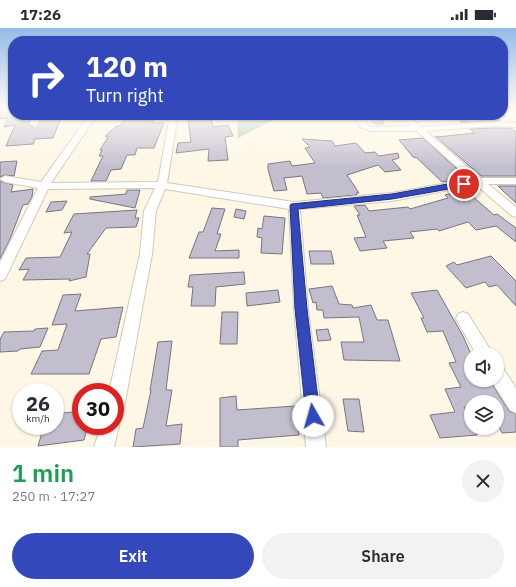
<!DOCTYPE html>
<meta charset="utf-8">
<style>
:root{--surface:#fff;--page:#f2f2f3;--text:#2b2b33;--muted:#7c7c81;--accent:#3349bb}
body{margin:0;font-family:"IBM Plex Sans",sans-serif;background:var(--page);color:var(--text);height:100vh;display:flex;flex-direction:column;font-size:15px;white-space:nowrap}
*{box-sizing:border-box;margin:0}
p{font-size:13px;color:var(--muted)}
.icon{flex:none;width:22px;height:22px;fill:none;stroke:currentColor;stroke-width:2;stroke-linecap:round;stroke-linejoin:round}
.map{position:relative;height:419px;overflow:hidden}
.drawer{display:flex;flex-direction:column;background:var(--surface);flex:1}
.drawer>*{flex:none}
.top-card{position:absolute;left:8px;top:8px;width:500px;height:84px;border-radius:16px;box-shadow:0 1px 3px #0004;background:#3349bb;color:#fff;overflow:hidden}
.buttons{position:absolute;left:464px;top:319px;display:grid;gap:8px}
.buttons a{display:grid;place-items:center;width:40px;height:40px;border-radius:50%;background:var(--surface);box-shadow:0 1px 3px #0004;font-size:20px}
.speed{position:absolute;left:12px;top:355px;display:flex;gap:8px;font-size:20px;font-weight:700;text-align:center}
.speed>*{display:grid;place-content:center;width:52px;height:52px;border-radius:50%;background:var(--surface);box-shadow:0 1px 3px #0004;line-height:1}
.speed small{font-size:10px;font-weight:400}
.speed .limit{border:6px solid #d22;background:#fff;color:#111}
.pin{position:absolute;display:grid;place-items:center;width:34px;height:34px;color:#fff;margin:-17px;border:2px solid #fff;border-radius:50%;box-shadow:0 1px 4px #0007}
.me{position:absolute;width:44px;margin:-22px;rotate:353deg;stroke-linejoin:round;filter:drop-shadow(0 0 3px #0008)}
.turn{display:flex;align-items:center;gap:14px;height:84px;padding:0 12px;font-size:18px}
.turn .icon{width:52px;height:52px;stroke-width:2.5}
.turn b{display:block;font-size:28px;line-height:34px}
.round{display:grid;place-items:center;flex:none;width:42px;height:42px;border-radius:21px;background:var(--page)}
.head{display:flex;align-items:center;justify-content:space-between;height:68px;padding:0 12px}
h1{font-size:24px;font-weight:600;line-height:30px;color:#1e9e55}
.action{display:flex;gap:8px;margin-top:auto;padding:8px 12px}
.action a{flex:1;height:46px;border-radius:24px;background:var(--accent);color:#fff;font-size:16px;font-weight:600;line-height:46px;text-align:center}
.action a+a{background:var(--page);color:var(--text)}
.status{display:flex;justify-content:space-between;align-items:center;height:28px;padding:0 20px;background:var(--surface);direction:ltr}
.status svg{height:11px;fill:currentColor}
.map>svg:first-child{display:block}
</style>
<div class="status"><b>17:26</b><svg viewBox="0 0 49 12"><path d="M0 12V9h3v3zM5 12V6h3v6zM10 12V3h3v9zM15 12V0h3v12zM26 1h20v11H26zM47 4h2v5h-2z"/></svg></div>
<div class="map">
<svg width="516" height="419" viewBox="0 0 516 419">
<rect width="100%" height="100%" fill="#fef7e6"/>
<path fill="#aacab6" d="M237,87H283L238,110Z"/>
<path fill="#c3bece" stroke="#787482" d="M0,81H13V87H31L29,97L33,99L39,96L42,87H62L53,110L35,111L33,116L6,118L15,97L4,99L8,90L0,91Z
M137,87L156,88L152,95H164L154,120H137L135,127H127L121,141L111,142L106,153H91L103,128H99L102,122H100L108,109L105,108L117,98H120L125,91H135Z
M198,87H211L213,99L228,97L233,108L225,109L228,132L208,133L209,121L176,125L178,115L191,114L188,92L198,91Z
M367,87H383V96H375Z
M457,87H493L501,93L462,95L460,93H466Z
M491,100H511L516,104V148H481L435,108L437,109L475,105L470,101Z
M423,110L467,150L442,154L417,130L413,129L399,112Z
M302,111L332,113L335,118L356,115L365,125L375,124L379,128L398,125L399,130L392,132L401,142L385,144L378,137L347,147L359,165H356L357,167L323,170L321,165L307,166L302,148L284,150L287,162L274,163L268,141V136L290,133L292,138L315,135L305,120L310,119Z
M17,133L14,148L5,147L0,149V134Z
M0,153L13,157L11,164L33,161L32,169L28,176L23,177L10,211L0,231Z
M498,158H516V175L501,161Z
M469,160L476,166L471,167L494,187L497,186L516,200V214L496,198L476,202L468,194L439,203L437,201L410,204L414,210L383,213L387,220L360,223L354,210L366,209L357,187H360L354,178L365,177L369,183L408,179L410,181L448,170L445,167L453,165L451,163Z
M127,162H140L135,180L90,171V169L126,166Z
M67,173L62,182L46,184L51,174Z
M212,180L225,181L217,206H221L215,223L239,222V230H189L199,204H203Z
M236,181L246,183L244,191L234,189Z
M137,182L135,190H139L136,199L106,200L87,226H90L86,249L69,253L70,251L23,252L29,241L19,242L26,230L60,229L72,204L64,205L74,186Z
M264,188L285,190L282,226L261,225L262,210L257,209L258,200L262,201Z
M309,223H331L334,236H311Z
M491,228L516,253V278L497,257L489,259L485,254L466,260L446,238L454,234L457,237Z
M244,244L245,256L216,259L215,278H191L193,259H188L190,247Z
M332,258L339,276L352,277L353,280L371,277L377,292H388L400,333L344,332L341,314H364L359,289L324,290L323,282H317L316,274L313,275L309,261Z
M278,262L280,274L247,278L246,265Z
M437,262L463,308L471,326V352H487L489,356H492L509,383L516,386V404L502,405L497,395V374H471V379H464L471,394V400H474L477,407L440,410L430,387L455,384L445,361L461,359L449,335L456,334L443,303L427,304L421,290H424L411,265Z
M81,266L75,283L123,279L116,309L101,311L89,346H31L42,323L58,322L67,296L52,297L63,267Z
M222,284H238L237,316H220Z
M48,300L40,319L20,321L18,323L0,324V311L4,304L34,303L35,301Z
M328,301L331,312L318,313L316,302Z
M172,313L166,362H172L166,398L182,396L180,416L133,419L136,401L143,400L151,362H150L158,314Z
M236,368L237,382L295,378L299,407L238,412V419H220V370Z
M343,371H359L364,404L348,403Z
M81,383V398H88L84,412L38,418L44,398H55V386Z"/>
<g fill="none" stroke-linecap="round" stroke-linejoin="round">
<g stroke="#d1caba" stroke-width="2">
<path id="minor" d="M33,87H41L38,96L34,98L30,96Z
M89,87H97L51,155L158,154L170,87H178L167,155L294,174L392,165L470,151L417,103H371L360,99L354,89L355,87H361L366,95L372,99L411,98L399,87H408L421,99L491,94L516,95V99L491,98L426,103L480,150H516V156H488L516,179V189L512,188L476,157L392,173L300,181L308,281L326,419H306L294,281L289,181L165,161L156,183L152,226L124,380L121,386L115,389V364H109L140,226L144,183L155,160L48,161L5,251L0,253V234L38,160L5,154L0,151L5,148L41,154Z
M463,284L468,286L493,326H476L456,291L458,286Z
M497,338L503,340L516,360V385L510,382L491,352H497Z
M115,391L119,398L114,419H94L101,398H115Z"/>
</g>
<use href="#minor" fill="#fff" fill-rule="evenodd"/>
</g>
<linearGradient id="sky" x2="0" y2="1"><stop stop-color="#95bce7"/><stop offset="0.58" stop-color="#fffbf4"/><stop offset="1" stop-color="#fffbf4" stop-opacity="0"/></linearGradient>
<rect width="516" height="140" fill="url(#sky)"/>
<path fill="#3349bb" stroke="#212f7a" d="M464,153L467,156L466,158L392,171L298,181L307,281L320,388L318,393L313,395L308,393L306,388L295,281L290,178L291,176L392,166Z"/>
</svg>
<div class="buttons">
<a><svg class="icon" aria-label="sound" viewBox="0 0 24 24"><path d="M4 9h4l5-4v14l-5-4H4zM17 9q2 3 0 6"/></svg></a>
<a><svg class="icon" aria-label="layers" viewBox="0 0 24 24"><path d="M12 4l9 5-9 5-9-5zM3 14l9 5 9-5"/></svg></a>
</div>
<div class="speed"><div>26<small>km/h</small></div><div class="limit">30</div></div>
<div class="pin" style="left:464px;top:156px;background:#d93025"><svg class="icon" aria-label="arrive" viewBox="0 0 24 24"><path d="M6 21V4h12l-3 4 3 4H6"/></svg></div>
<svg class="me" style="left:313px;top:388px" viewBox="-20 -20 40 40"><circle r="19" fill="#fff"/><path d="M0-13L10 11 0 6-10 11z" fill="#3349bb"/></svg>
<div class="top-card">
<div class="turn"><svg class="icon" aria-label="right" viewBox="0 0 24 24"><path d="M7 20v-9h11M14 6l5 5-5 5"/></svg><div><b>120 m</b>Turn right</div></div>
</div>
</div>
<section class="drawer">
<div class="head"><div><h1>1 min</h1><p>250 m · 17:27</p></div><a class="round"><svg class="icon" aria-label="close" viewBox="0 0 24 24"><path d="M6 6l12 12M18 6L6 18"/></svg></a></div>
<div class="action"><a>Exit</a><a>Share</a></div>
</section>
